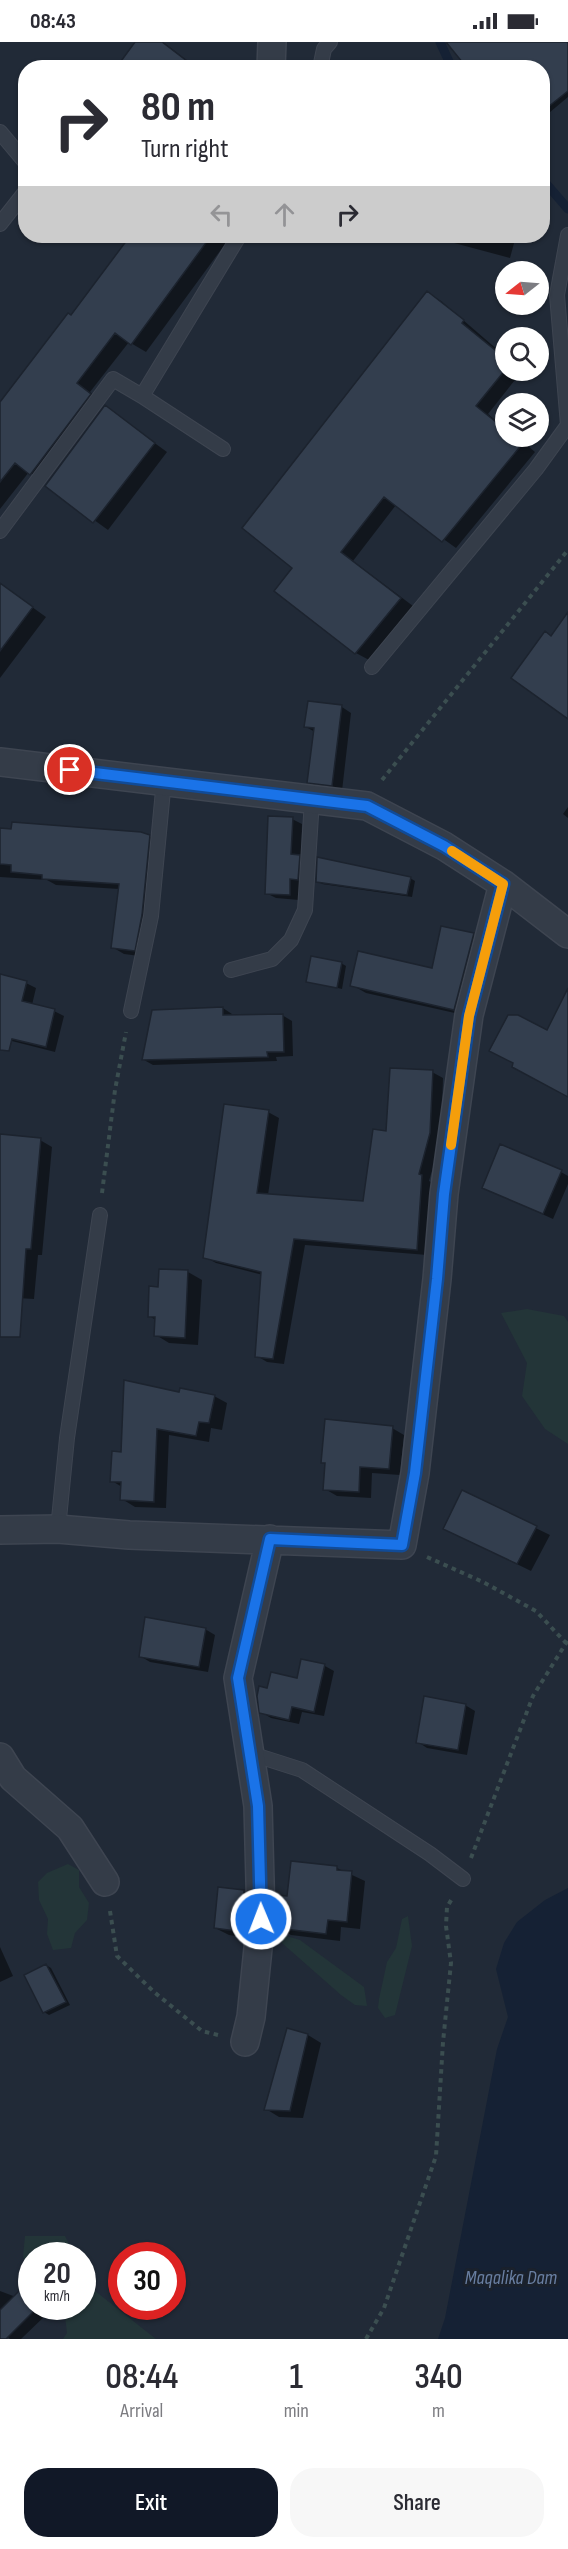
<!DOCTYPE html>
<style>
:root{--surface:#fff;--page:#f7f7f7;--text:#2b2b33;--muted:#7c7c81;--accent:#111827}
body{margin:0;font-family:"Sofia Sans Condensed",sans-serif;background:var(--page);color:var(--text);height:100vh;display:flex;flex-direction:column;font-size:22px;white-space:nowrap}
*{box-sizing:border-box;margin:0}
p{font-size:20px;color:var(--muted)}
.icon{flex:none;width:33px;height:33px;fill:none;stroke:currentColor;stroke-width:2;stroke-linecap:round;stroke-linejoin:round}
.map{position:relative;height:2297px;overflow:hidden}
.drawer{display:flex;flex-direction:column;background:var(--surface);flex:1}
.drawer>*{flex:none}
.top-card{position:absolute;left:18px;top:18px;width:532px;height:183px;border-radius:24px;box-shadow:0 2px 4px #0004;background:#fff;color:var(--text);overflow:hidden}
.needle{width:39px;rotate:253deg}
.controls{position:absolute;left:495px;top:219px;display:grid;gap:12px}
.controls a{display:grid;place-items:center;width:54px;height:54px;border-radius:50%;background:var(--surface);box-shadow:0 2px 4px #0004;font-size:30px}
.speed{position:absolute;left:18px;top:2200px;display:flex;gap:12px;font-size:30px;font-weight:700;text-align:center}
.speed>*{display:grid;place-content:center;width:78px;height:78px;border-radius:50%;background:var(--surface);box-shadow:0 2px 4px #0004;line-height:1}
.speed small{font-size:15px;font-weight:400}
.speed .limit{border:9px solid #d22;background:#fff;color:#111}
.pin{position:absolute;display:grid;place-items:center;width:51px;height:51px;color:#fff;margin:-26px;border:3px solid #fff;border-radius:50%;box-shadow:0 2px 6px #0007}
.me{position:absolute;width:66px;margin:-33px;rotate:359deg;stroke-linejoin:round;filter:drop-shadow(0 0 4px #0008)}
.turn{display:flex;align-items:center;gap:21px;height:126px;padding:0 24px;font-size:27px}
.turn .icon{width:78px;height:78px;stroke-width:2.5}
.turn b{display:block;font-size:42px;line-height:51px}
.lanes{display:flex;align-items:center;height:57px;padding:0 24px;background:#0003;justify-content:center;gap:30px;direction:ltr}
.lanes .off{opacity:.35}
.eta{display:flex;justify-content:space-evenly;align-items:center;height:102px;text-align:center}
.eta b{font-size:36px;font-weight:600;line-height:42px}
.primary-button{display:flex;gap:12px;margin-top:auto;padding:12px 24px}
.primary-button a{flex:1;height:69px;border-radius:24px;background:var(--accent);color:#fff;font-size:24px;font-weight:600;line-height:69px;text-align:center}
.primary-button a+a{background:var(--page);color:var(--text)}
.status{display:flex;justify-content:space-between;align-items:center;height:42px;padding:0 30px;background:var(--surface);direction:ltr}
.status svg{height:16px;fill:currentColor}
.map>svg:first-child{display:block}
</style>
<div class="status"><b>08:43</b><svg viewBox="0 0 49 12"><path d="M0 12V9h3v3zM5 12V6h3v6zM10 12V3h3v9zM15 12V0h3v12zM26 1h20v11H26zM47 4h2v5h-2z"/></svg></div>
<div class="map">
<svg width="568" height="2297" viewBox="0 0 568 2297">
<rect width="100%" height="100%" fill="#212a37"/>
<path fill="#233538" d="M527,1267L564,1274L568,1280V1402L545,1387L522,1354L527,1321L501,1271Z
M68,1822L79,1828V1845L89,1861L87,1878L75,1891L71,1906L53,1908L47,1892L48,1877L39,1858L38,1840L47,1831Z
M408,1874L412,1904L395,1973L385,1976L378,1966L379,1957L387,1920L396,1906L402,1877Z
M283,1893L300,1898L364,1945L367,1964L355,1963L341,1953L282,1901Z
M25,2194H65L75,2214H32L31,2226L23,2215Z
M83,2230L90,2245L156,2297H63L67,2291L64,2265H82Z"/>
<path fill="#152134" d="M568,1846V2297H438L445,2276L497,2007L508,1975L496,1927L504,1901L517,1880L545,1858Z"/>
<path fill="#0007" d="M137,0H163L197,26H118Z
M448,0H568V55L543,76V26Z
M132,194H231L146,310L129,300L90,350L104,361L46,440L29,430L0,467V362L72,275Z
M428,194H516L510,216Z
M428,251L441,259L506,315V328L522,329L488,372L506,387V394H516L535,410L456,506L396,463L353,519L413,564L369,618L356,611L294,525Z
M105,365L167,410L108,488L47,444Z
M0,542L46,575L0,636Z
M342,665L351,671L342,749L319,746L309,740L315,690L306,685Z
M568,765V776L563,772Z
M292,777L302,782L301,815L309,820L307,842L300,841L299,858L276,856L266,851Z
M0,788L149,794L161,801L147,915L124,912L112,905L119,847L56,843L47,838L0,835Z
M410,836L415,839L412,855L322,842L317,839Z
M473,893L487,901L468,974L366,951L352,943L433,928Z
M341,921L346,924L342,947L308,939Z
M0,934L26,941L36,946L32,963L54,969L64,974L55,1010L0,996Z
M223,966L232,972V974L282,973L292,979L293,1014L276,1015L277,1019L153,1023L144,1018Z
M432,1030L443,1036L441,1098L429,1139L433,1141L427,1213L305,1203L284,1322L267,1320L257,1314L263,1233L216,1221L205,1215L268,1070L279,1076L268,1153L364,1161L387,1091Z
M0,1093L40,1098L52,1105L42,1213H38L34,1257L0,1255Z
M561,1130L568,1134V1142L553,1177L484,1146Z
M161,1228L188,1230L202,1238L198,1303L169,1301L156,1293V1278L149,1274L159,1246Z
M180,1352L214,1354L227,1361L222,1388L211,1386L209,1400L169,1393L166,1466L135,1465L122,1457V1445L112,1439L122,1411Z
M392,1386L404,1393L400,1433L372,1431L371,1456L337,1454L325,1447L326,1422L322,1420Z
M462,1450L550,1493L531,1529L459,1494Z
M205,1587L215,1593L208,1630L150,1620L140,1614Z
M325,1624L334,1629L324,1674L302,1670L299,1682L271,1676L261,1670L268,1648L298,1638Z
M465,1663L475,1669L467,1713L427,1706L418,1700Z
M292,1821L337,1826L365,1839L360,1887L341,1885L340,1899L291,1893L277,1885L288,1856Z
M220,1847L244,1850L258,1858L256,1897L229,1893L215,1886Z
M0,1905L13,1934L0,1940Z
M46,1923L51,1926L70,1963L49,1973L44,1970L26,1934Z
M288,1988L308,1993L321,2001L303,2076L279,2075L266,2067Z
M0,2249L16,2255L20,2250L32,2258V2265H39L46,2273L21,2297H10L0,2288Z"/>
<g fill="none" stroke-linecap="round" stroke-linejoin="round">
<path stroke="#152134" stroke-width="9" d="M440,0L452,26
M543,138L568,167"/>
</g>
<path fill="#333e4e" stroke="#1c232e" stroke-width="1.5" d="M135,0H162L196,26H116Z
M446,0H568V49L543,69V26H467Z
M130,194H211L131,303L115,291L77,341L91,352L30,433L15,421L0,440V360L68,271L71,273Z
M427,249L464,278L462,281L506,317V327L476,364L506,388V394H514L523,401L442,500L384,455L341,510L401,556L355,612L274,549L292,526L242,486Z
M105,363L155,401L93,481L45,444Z
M0,541L33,565L0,609Z
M568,570V677L511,636L545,589L551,594Z
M308,659L342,663L332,744L307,741L314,686L304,685Z
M268,774L293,775L291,812L300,813L298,838L290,837V853L265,852Z
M12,780L141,790L150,793L142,873L135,909L111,906L119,842L42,837V833L11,830V823L0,822V786L11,787Z
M317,815L411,835L407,853L316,840Z
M441,884L474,891L454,968L350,944L358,909L432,926Z
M311,914L342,920L337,946L306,940Z
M0,932L27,939L22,959L55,967L46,1005L12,997L9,1009L0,1008Z
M568,946V1055L512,1025L513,1021L489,1009L508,973H518L547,988Z
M223,965V973L283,972L284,1010H267L268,1015L142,1018L152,968Z
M390,1026L433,1028L430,1091L419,1132L422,1133L417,1208L294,1197L273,1317L255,1315L261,1230L203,1216L224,1062L269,1068L257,1151L363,1159L373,1087L386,1089Z
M0,1092L41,1096L31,1207H26L20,1295H0Z
M500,1102L562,1128L543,1172L482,1146Z
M159,1227L188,1228L185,1296L154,1294L155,1275H148L149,1244L158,1245Z
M124,1338L179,1350L180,1346L215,1353L209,1381L199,1380L196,1394L157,1387L154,1460L120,1458L121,1440H110L112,1409L121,1410Z
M325,1377L393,1384L389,1427L360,1425L359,1450L323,1448L325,1421H321Z
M462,1448L537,1484L517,1522L443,1487Z
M145,1575L206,1586L199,1625L139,1615Z
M301,1617L325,1622L314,1670L292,1665L289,1678L259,1671L257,1654L259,1644L267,1646L271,1630L297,1636Z
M424,1654L466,1662L458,1708L416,1701Z
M291,1819L337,1824V1828L352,1829L347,1880L328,1878L326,1892L276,1886V1853L287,1854Z
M218,1845L244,1848L243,1890L214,1886Z
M46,1922L66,1960L43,1971L24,1933Z
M287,1986L308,1992L290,2069L264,2068Z
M20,2248L32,2261V2265L37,2266L6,2297H0V2268Z"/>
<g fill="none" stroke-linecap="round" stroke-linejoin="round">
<g stroke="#3e4551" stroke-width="16">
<path id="service" d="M320,26L324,7L330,0
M0,90L26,121
M0,182L26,149
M142,354L239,194
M0,489L113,337L142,354L223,407
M372,625L536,427L568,383L557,253L568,193
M231,928L272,917L291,898L305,868L312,758
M131,969L151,874L164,738
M58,1487L67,1396L100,1173
M252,1712L302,1728L430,1812L463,1837"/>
</g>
<g stroke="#3e4551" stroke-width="30">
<path id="minor" d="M271,26L272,0
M0,720L367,764L444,804L503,842
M0,1488L58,1487L129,1493L402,1503L415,1431L437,1237L444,1152L469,973L503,842L568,892
M0,1715L13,1736L70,1786L105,1840
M245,2000L251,1975L261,1877L258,1764L238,1636L270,1497"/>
</g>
<path stroke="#3b4e50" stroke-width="4" stroke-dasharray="4.5 4.5" stroke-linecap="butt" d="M382,738L568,508
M102,1151L115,1048L126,990
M427,1515L483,1540L536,1569L565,1600
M471,1816L533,1654L568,1598
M110,1869L117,1914L154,1950L202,1989L218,1993
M366,2297L384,2266L436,2114L443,2000L451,1921L446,1884L447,1865L453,1855"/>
<use href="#service" stroke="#343c48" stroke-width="14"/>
<use href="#minor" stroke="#343c48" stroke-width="27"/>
</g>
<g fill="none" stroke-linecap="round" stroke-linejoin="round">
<g stroke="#114b97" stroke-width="15">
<path id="route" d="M70,728L367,764L444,804L503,842L469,974L444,1152L437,1237L415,1431L402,1503L270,1497L238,1636L258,1764L261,1877"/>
</g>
<use href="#route" stroke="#1a73e8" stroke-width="10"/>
<path stroke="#f59e0b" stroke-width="10" d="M451,1103L469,974L503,842L452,809"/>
</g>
<g text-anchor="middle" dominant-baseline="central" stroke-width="6" stroke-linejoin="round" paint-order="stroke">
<g font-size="20" font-style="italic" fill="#697fa2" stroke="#1a212c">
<text x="511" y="2236">Maqalika Dam</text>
</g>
</g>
</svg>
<div class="controls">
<a><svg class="needle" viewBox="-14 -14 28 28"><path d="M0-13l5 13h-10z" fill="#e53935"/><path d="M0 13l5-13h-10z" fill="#7c7c81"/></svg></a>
<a><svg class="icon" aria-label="search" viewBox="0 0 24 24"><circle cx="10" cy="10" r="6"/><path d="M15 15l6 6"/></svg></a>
<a><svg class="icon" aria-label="layers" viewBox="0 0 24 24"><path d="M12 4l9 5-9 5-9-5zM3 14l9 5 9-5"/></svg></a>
</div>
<div class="speed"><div>20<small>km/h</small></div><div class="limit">30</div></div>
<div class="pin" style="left:70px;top:728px;background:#d93025"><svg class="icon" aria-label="arrive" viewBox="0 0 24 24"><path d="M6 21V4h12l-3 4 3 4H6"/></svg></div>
<svg class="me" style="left:261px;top:1877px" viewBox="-20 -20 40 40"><circle r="17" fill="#1a73e8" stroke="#fff" stroke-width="3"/><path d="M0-11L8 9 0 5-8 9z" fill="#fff"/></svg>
<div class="top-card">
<div class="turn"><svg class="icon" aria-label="right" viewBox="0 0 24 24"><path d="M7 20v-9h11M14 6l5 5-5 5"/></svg><div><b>80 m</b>Turn right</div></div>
<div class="lanes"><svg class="icon off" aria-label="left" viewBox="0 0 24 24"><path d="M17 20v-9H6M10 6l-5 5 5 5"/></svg><svg class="icon off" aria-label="ahead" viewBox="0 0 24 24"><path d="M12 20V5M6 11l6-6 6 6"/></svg><svg class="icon" aria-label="right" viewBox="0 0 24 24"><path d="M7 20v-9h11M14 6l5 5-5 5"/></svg></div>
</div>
</div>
<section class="drawer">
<div class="eta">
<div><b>08:44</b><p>Arrival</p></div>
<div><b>1</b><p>min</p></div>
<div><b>340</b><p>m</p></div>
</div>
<div class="primary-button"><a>Exit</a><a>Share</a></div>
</section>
